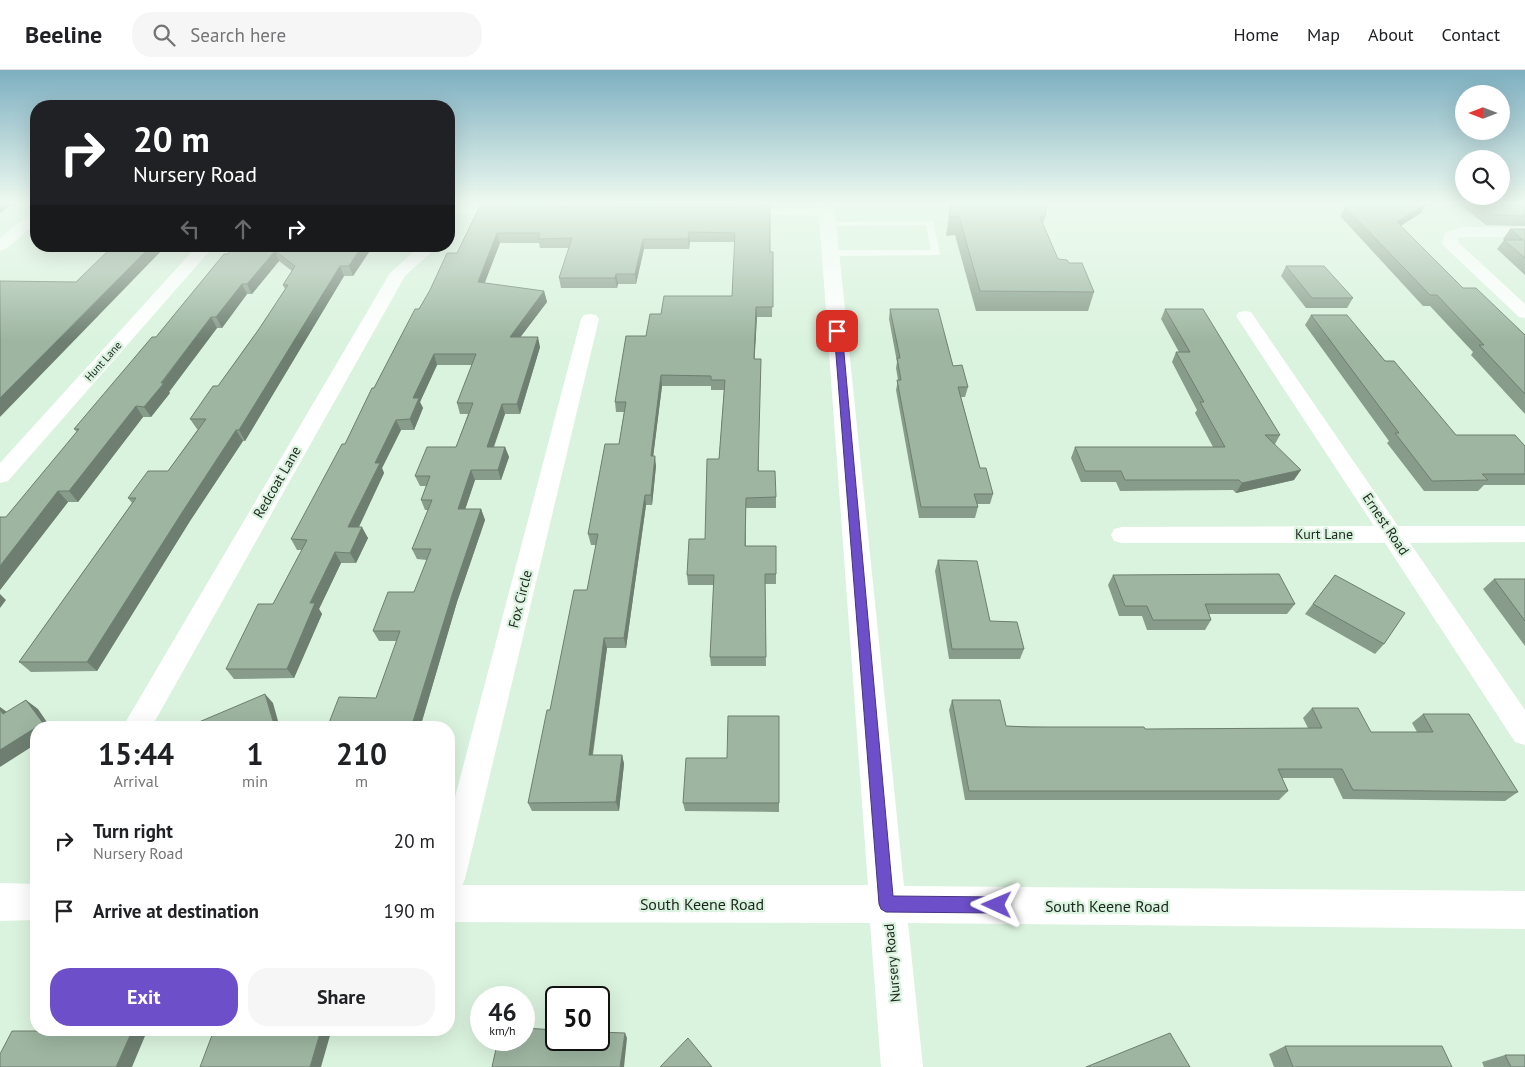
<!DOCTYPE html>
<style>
:root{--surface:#fff;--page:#f6f6f6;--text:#202124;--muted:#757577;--line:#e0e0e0;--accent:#6d4fc9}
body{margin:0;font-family:"PT Sans",sans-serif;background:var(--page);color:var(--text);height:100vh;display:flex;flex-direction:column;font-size:19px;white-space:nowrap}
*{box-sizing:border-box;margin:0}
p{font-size:16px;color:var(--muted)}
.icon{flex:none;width:28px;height:28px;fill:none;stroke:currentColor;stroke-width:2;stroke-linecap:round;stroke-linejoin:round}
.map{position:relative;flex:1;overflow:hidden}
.side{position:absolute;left:30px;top:651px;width:425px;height:315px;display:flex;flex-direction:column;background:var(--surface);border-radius:20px;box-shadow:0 5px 20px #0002}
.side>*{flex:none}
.guide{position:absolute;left:30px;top:30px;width:425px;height:152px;border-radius:20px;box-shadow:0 5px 20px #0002;background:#202124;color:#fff;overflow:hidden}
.needle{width:32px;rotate:270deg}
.buttons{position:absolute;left:1455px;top:15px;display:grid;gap:10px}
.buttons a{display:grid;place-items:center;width:55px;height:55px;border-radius:50%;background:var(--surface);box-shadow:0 5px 20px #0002;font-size:25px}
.speed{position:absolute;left:470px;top:916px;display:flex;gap:10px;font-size:25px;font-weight:700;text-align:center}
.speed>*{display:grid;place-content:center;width:65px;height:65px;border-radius:50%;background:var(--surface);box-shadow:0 5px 20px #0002;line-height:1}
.speed small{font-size:12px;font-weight:400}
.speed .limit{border:2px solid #111;border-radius:8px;background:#fff;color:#111}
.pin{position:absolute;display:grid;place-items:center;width:42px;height:42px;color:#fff;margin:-21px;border-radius:10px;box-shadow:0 2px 8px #0006}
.me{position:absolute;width:55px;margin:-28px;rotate:271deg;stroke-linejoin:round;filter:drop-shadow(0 0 4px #0008)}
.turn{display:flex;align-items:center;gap:18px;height:105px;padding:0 20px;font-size:22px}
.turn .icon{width:65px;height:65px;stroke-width:2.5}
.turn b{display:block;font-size:35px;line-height:42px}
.lanes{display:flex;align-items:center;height:48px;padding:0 20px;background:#0003;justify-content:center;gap:25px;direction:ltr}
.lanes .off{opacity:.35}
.eta{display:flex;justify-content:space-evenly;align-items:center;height:85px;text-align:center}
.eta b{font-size:30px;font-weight:800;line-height:35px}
.primary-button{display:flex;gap:10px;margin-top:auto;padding:10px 20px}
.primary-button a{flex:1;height:58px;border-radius:20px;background:var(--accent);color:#fff;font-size:20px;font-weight:800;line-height:58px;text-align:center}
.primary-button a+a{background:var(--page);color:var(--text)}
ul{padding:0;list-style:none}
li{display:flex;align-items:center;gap:15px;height:70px;padding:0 20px}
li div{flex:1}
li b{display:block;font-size:19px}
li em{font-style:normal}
header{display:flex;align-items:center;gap:30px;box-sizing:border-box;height:70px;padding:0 25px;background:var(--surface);border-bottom:1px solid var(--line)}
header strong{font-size:24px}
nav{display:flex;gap:28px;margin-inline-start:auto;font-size:18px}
.search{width:350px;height:45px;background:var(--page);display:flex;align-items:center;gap:12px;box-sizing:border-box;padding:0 18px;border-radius:20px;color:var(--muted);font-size:19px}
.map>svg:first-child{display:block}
</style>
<header>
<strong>Beeline</strong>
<div class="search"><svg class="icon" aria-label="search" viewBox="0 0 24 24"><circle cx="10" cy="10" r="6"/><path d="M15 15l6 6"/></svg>Search here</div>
<nav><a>Home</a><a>Map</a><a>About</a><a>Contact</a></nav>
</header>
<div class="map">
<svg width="1525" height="997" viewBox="0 0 1525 997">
<rect width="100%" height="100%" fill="#daf3de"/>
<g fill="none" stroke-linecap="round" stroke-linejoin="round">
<path fill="#fff" fill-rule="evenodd" d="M933,151L940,183L939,185L831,186L827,183L831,180H931L926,155L828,156H825V152Z"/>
<path fill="#fff" fill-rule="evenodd" d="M449,136H512L517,137L519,140L517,143L512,144H449Z
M738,137L827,138L832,139L834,142L832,145L827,146L733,144L731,141L733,138Z
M36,141V153L6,179L0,181V168L31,143Z
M1461,157H1525V167H1463L1458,168V172L1525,234V248L1519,247L1444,176L1442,173L1445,163Z
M197,176H214L8,411L0,413V393Z
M420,176H438L405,206L151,658H122L390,203Z
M1245,241L1251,242L1398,456H1525V472L1410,473L1525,640V675L1515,672L1385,473H1122L1114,471L1111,465L1114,459L1122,457L1374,456L1236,246L1239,242Z
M590,244L596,245L599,249L465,809L460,820L449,825V750L581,249L584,245Z"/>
<path fill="#fff" fill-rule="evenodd" d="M818,132H834L904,816L1525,821V859L908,853L923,997H881L870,853L449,852V815H868Z
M0,813L36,814V850L0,851Z"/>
</g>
<path fill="#879c8a" d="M488,132H770V136L489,134Z
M951,132L1045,147L1043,154L1058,189L1069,193L1094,222L1088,241H976L955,165L946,166Z
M1457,132H1525V156L1486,155Z
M480,136L770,138V182H773L772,247H757L754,289L759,401L776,427V438H746V476L776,504V514H765L766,596H711L710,587L714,515H688L687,505L705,469L719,389L724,320H711V316H662L653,386L656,396L652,435H646L626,578H607L593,685H622L624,694L619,741H532L528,733L550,640L587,520L596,475H591L588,464L619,374L624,342H616L615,332L646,266L661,244L732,226L735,172H690L689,179H644L636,214H618L617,218H561L559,208L569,178H540L539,173H500L484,213L544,221L547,232L520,267L540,277L520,344H505L494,377H505L509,387L501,410H475L465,439H481L485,450L457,532L420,658H327L376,628L397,571H379L373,561L414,522L427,490L417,489L412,479L428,440H425L421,430L426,416H420L415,406L456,377L468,344H460L457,333L472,295H437L420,332L423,338L414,360H401L382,398L384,403L359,457L368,468L356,493H341L319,539L322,544L294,608L234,609L226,599L273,534L302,480H297L291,469L345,374L374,318L419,239L457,183Z
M1345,137L1421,143L1400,156L1463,218L1525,265V344L1471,285L1473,282L1430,236H1423L1340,146Z
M1510,159H1525V205L1497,179L1504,170L1503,169Z
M373,176L353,206H344L245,371H243L190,451L97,601L31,602L19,592L132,433L128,428L168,401L198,359H197L190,349L218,316L259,259L285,219L283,215L292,201L279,191L252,224H247L222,258H217L169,322L170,323L151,347H143L78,432H68L0,520V447H6L77,362L74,359L156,267L224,184Z
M1286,196L1353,228L1347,238H1306L1281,206Z
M890,239L953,296L968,317L965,327H961L980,398L993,424L990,434H977L978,437L975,448H919L896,320L898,310L896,298L897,292L889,249Z
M1165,239L1280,365L1275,374L1294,410L1236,423L1233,420L1120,421L1116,412H1081L1071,388L1075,377H1213L1195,343L1197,340L1172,292L1176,282H1179L1161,249Z
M1311,245L1385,291L1456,365L1525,376V415H1484L1478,421H1424L1387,373L1389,371L1305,255Z
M938,490L990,551L1024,579L1020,589H949L935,501Z
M1113,505L1295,534L1287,544H1209L1211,550L1205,560H1147L1142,546H1119L1108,515Z
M1335,505L1384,574L1375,584L1305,544Z
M1494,509H1525V576L1483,519Z
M952,630L1006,656L1145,659L1308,658L1303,648L1312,638L1371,662H1417L1412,653L1423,644L1518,722L1505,731L1343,729L1333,708H1282L1288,721L1279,730H965L949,640Z
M683,733H779V742L685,741Z
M1285,976L1452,997H1274L1269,984Z
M1505,985L1525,997H1484L1482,992Z"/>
<path fill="#6e7f71" d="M0,132H15L0,143Z
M1427,133L1421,143L1391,162L1397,152Z
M689,162L690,172L689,179L688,169Z
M497,163L500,173L481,223L478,212Z
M643,169L644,179L636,214L635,204Z
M151,176H166L0,347V328Z
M362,176H373L353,206L349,196Z
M275,181L279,191L252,224L247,214Z
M340,196L344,206L245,371L239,360Z
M616,204L618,214L617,218L615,208Z
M242,214L247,224L222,258L216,247Z
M544,221L547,232L513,277L510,267Z
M756,237L757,247L754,300V289Z
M211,247L217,258L169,322L170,323L151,347L144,337Z
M538,267L540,277L520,344L517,334Z
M434,284L437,295L420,332L423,338L414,360L410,349L413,328Z
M661,305L662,316L652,396L651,386Z
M502,334L505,344L490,387L487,377Z
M136,336L143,347L78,432L69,421Z
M396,350L401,360L382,398L384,403L354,467L348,457L375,393Z
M236,360L243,371L190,451L97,601L87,592L183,441Z
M505,377L509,387L501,410L498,400Z
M655,386L656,396L652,435L651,425Z
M471,400L475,410L462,449L458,439Z
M1301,400L1294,410L1236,423L1242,413Z
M58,421L68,432L0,520V496Z
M645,425L646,435L626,578L624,568Z
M481,439L485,450L457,532L420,658H411L453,522Z
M362,457L368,468L356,493L350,483Z
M335,482L341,493L319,539L322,544L294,608L287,599L310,533Z
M0,524L6,530L0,538Z
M604,568L607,578L591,694L589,685Z
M265,624L273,633L280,658H275Z
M26,630L38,639L51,658H36V674L0,697V680Z
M0,637L7,642L3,644L0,640Z
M622,685L624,694L619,741L616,732Z
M321,960H328L331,962L321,997H310Z
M132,961L145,966L132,997H116Z
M625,963L627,968L624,997H620Z"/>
<path fill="#9db5a1" stroke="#6e7f71" d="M951,132H1047L1045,147H1040L1058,189L1067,190L1069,193H1082L1094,222L980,221L959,146L949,147Z
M1353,132H1423L1427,133L1397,152L1463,218H1476L1525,265V324L1479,275H1484L1437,225H1430L1345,137Z
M1475,132H1525V146L1493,145Z
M480,136L770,138V182H773V237H756L754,289H761L758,401H775L776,427L746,428L745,476H776V504H765L766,587H710L714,505H687L689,469H705L707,389H719L725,310H711V306L661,305L651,386H655L651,425H645L624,568H604L589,685H622L616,732L528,733L547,640H550L574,520H587L598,464H588L605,374H619L626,332H615L626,266H646L650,244H661L664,226H732L735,163L689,162L688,169H643L635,204H616L615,208H559L572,168L538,169L540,163H497L478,212L544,221L510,267H538L517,334H502L487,377H505L498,400H471L458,439H481L453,522L411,658H327L339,627L376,628L400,561H373L388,522H414L431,479H412L432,430H421L430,406H415L427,377H456L473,333H457L476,284H434L413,328H419L410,349L396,350L375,393H380L348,457H362L350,483L335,482L310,533H315L287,599H226L258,534H273L307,470L291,469L342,374H345L372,318H374L415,239H419L430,220L447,183H457Z
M1510,159H1525V188L1504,170H1523Z
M113,176H151L0,328V211L76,212Z
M234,176H362L349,196H340L239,360H236L183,441L87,592H19L136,428H128L148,401H168L206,349H190L213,316H218L259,259L288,215H283L295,196L275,181L247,214H242L216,247H211L161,313H164L144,337L136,336L69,421H58L0,496V447H6L79,359H74L152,267H156L224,184H228Z
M1286,196H1324L1353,228H1312Z
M890,239H938L953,296L962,295L968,317H958L980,398H986L993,424H974L978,437H921L897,310H901L897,288H900Z
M1165,239H1203L1280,365H1265L1301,400L1242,413L1239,410H1125L1121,401H1085L1075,377H1225L1200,332H1204L1176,282H1190Z
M1311,245H1347L1385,291H1394L1456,365H1515L1525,376V404H1482L1488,410L1432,411L1395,363H1399Z
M938,490L977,491L990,551L1017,552L1024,579H952Z
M1279,504L1295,534H1205L1211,550H1153L1147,536H1125L1113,505Z
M1335,505L1405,543L1384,574L1313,534Z
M1494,509H1525V551Z
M265,624L275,658H200L199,652Z
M26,630L43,653L0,680V640L3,644Z
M952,630H1000L1006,656L1030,657H1144L1145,659L1322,658L1312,638H1358L1371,662H1433L1423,644H1469L1518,722L1353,720L1342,699H1278L1288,721H969Z
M728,646H779V733H683L686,688H727Z
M524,958L556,960V970H599V962L625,963L620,997H492L498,970H524Z
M214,960H321L310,997H200Z
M12,961H132L116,997H0V984Z
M1170,963L1190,997H1086Z
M688,968L712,997H660Z
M1285,976H1442L1452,997H1293Z
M1505,985H1525V997H1511Z"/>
<linearGradient id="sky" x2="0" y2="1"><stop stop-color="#7dafc0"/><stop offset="0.49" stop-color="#eefaf0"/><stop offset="1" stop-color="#eefaf0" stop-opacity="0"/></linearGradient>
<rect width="1525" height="271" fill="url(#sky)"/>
<path fill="#6d4fc9" stroke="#473383" d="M834,259L842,261L893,826L997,827L1003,830L1005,835L1003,840L997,843L886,842L881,839L879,834Z"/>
<g text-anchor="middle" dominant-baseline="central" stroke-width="4.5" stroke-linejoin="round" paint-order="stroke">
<g font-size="11" fill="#1d261f" stroke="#daf3de">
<text transform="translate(103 291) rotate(-48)">Hunt Lane</text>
</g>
<g font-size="14" fill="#1d261f" stroke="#daf3de">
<text transform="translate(277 412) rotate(-60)">Redcoat Lane</text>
<text transform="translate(1386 454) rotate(56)">Ernest Road</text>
<text x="1324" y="464">Kurt Lane</text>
<text transform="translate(520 529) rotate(-76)">Fox Circle</text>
<text transform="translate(892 893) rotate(-95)">Nursery Road</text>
</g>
<g font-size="16" fill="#1d261f" stroke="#daf3de">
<text x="702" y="834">South Keene Road</text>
<text x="1107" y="836">South Keene Road</text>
</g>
</g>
</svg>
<div class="buttons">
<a><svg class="needle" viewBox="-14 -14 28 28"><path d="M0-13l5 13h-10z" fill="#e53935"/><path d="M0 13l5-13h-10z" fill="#757577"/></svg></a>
<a><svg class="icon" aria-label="search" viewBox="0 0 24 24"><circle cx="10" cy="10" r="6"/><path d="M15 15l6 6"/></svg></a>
</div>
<div class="speed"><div>46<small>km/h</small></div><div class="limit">50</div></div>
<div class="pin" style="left:837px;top:261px;background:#d93025"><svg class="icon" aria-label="arrive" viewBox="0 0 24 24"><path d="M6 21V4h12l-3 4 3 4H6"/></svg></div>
<svg class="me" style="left:997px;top:835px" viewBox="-20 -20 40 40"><path d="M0-17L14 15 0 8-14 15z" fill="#6d4fc9" stroke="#fff" stroke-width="4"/></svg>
<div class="guide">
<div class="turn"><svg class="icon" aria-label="right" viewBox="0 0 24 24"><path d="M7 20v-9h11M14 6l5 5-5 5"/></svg><div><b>20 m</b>Nursery Road</div></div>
<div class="lanes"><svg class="icon off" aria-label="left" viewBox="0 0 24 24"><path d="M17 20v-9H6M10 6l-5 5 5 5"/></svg><svg class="icon off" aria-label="ahead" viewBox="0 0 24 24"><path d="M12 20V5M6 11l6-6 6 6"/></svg><svg class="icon" aria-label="right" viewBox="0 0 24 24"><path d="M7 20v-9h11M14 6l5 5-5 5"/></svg></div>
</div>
<section class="side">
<div class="eta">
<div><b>15:44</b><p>Arrival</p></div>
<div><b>1</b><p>min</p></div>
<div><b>210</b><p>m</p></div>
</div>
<ul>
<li><svg class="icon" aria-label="right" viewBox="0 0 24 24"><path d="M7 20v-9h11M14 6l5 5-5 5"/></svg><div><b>Turn right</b><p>Nursery Road</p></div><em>20 m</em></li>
<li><svg class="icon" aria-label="arrive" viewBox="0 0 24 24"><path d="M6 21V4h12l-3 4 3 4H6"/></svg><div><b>Arrive at destination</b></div><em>190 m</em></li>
</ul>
<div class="primary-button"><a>Exit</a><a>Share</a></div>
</section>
</div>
